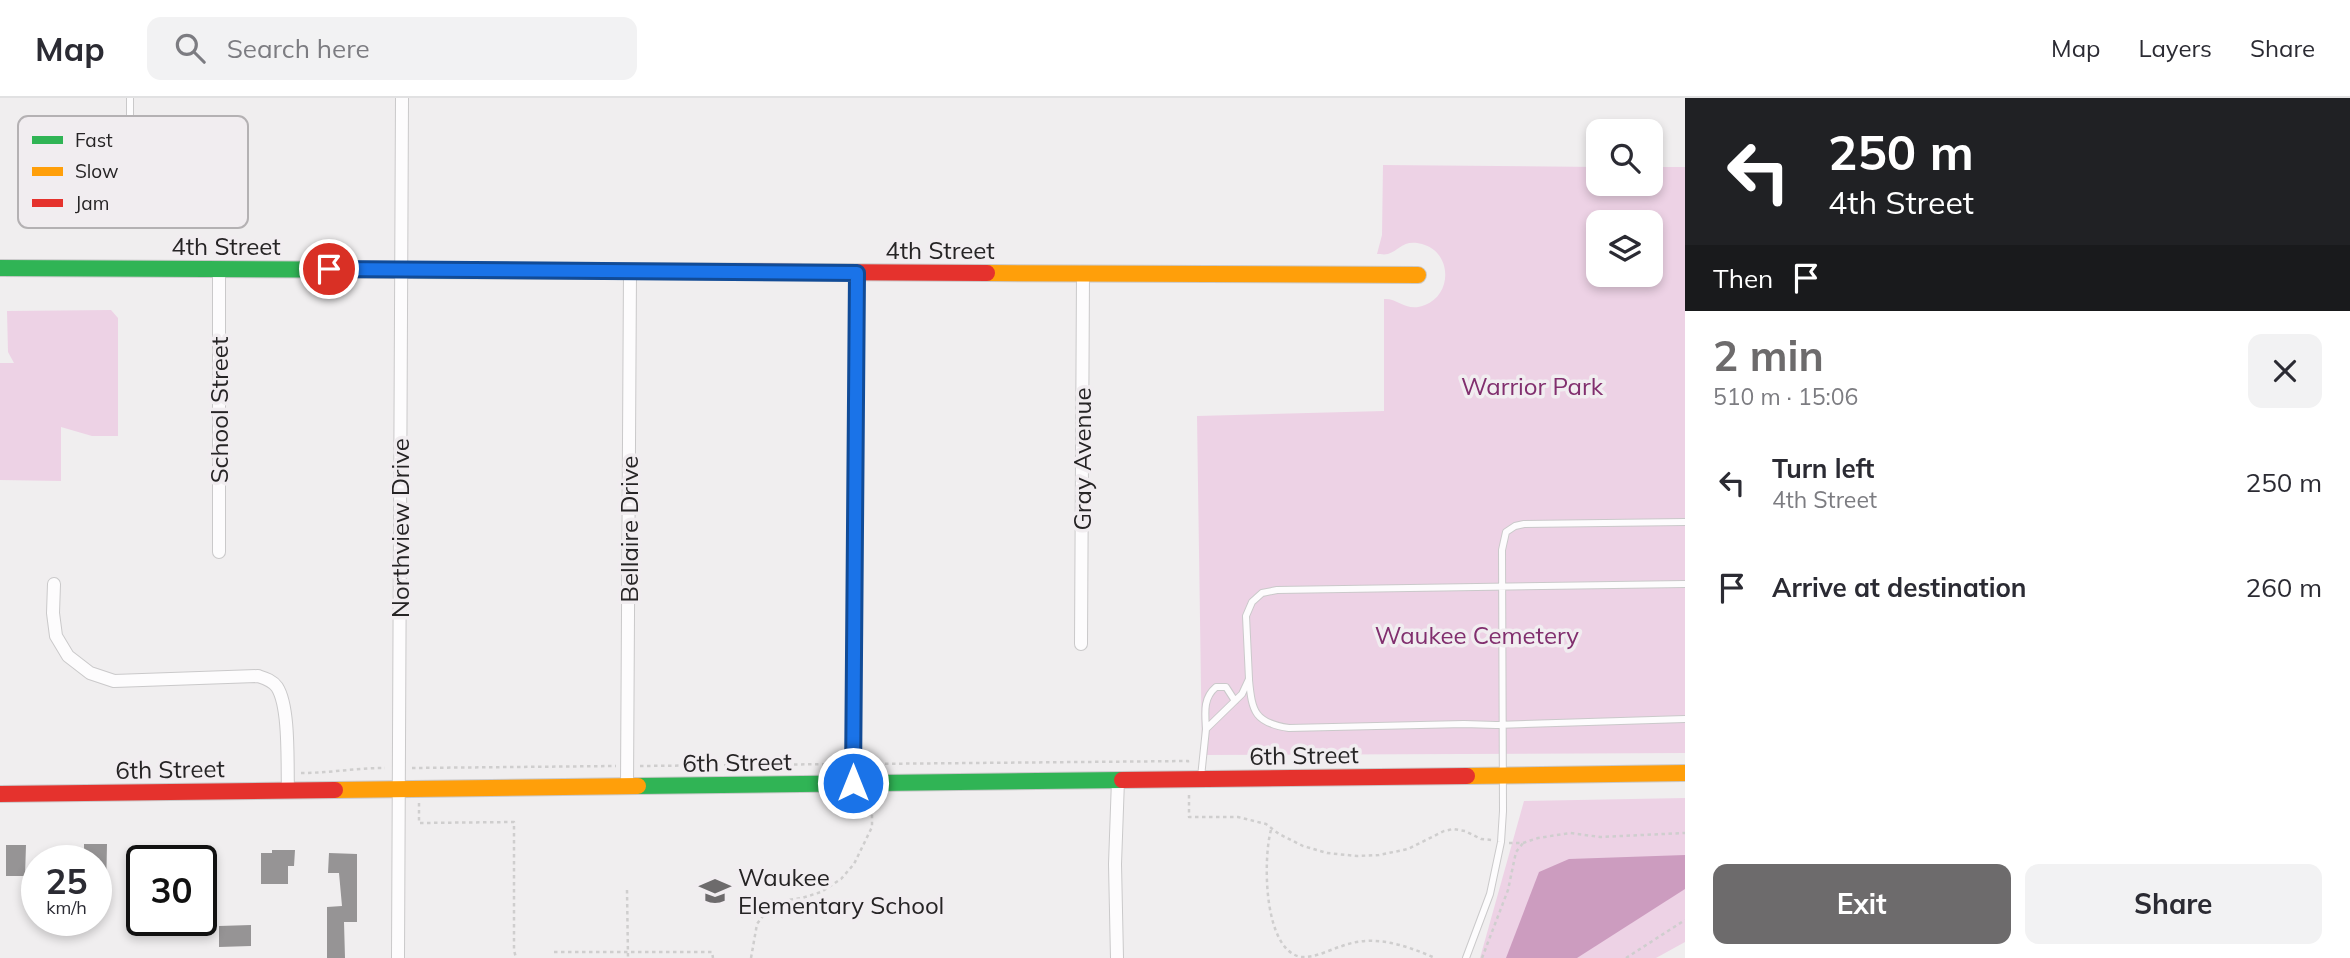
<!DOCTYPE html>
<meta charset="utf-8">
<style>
:root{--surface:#fff;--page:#f2f2f3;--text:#2b2b33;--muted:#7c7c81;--line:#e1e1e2;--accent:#6d6b6c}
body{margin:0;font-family:Mulish,sans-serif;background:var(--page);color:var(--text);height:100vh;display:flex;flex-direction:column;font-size:26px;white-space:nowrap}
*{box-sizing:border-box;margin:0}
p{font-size:23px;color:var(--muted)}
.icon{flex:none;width:38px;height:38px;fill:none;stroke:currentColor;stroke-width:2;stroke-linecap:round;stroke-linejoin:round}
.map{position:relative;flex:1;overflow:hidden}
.drawer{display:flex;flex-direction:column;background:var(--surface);width:665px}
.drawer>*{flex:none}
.hud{background:#202124;color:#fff;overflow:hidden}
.tools{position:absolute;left:1586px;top:21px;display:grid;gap:14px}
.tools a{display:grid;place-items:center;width:77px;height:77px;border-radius:14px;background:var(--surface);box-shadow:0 4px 10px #0003;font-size:35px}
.speed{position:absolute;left:21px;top:747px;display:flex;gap:14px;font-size:35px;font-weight:700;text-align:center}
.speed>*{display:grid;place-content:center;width:91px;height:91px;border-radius:50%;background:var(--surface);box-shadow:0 4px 10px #0003;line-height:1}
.speed small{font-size:18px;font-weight:400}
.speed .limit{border:4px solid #111;border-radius:10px;background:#fff;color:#111}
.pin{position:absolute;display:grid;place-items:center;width:60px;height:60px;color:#fff;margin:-30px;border:4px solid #fff;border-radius:50%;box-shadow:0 2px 7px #0007}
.me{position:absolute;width:77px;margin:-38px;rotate:0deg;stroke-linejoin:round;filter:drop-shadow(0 0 5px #0008)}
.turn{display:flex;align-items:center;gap:24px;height:147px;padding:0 28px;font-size:32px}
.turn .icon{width:91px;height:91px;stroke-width:2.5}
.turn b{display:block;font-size:49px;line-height:60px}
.then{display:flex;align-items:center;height:66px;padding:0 28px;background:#0003;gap:14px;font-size:26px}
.round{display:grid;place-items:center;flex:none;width:74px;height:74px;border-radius:14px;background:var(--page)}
.headline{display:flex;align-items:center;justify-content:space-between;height:119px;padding:0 28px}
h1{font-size:42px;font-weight:700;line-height:52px;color:var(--accent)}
.cta{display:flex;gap:14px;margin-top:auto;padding:14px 28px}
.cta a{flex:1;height:80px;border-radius:14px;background:var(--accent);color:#fff;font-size:28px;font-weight:700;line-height:80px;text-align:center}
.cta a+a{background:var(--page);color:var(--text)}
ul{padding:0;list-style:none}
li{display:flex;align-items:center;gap:21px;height:105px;padding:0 28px}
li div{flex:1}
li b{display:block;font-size:26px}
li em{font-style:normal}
header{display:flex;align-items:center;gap:42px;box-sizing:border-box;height:98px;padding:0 35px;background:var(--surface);border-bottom:2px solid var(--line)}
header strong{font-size:33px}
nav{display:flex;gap:38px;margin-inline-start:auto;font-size:24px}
.search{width:490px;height:63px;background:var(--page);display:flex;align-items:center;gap:18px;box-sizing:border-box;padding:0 24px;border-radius:14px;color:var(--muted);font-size:26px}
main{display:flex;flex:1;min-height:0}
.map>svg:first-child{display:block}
</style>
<header>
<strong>Map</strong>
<div class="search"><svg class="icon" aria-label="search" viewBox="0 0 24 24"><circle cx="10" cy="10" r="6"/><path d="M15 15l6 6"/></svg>Search here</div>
<nav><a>Map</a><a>Layers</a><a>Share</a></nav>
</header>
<main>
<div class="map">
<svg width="1685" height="860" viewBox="0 0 1685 860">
<rect width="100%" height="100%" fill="#f0eeef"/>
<path fill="#edd2e5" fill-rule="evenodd" d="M1383,67L1598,69V86H1650V69H1685V655L1202,657L1197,318L1384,313V201C1399,200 1406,215 1425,207C1453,196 1452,154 1422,146C1403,141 1400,152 1388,156C1384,157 1380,156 1377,156L1382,137ZM1598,124H1650V177H1598Z
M111,212L118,220V338H92L61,329V383L0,382V265H14L8,254L7,213Z
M1685,700V844L1656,860H1480L1524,703Z"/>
<path fill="#cc9cbf" d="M1685,757V791L1577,860H1506L1539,774L1569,761Z"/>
<path fill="#969495" d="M84,746H107L106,795L96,794V763H84Z
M6,747H26L25,778H6Z
M172,750H197V763H172Z
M272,752H295L294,768H288V786H261V755H272Z
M329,755L357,756V824H344L345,860H327V809L342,808L339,775H328Z
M251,827V848L219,849V828Z"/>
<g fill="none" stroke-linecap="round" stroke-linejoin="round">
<g stroke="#cac9ca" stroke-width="8">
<path id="lane" d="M130,0V37
M1249,582C1252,614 1255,625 1289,630L1464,626L1496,627L1685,621
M1206,631C1205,614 1203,600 1216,589H1226L1235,603
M1201,679L1206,631L1242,596L1249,581L1246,518L1252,504L1262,495L1277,492L1685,486
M1466,860L1490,796L1501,744L1503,713L1502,452L1506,434L1515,428L1524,426L1685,424"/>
</g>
<g stroke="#cac9ca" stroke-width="14">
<path id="street" d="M219,171V454
M54,486L53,515L56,538L68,558L90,575L114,583L258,578C264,580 272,582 277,589C290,609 287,667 288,692
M1081,546L1083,176
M853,685L857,175
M627,688L630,173
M398,860L402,0
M1117,860L1115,766L1118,682"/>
</g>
<g stroke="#cac9ca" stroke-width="18">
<path id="fast" d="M0,170L611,173
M638,688L1122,682"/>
</g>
<g stroke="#cac9ca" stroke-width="18">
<path id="slow" d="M987,175L1418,177
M1467,678L1685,675
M335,692L638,688"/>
</g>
<g stroke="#cac9ca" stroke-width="18">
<path id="jam" d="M611,173L987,175
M1122,682L1467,678
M0,696L335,692"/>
</g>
<path stroke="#cfcece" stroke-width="2.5" stroke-dasharray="3.5 3.5" stroke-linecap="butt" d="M864,666L1188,663V666
M640,668L840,666
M412,670L616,668
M301,675C329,675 356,670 385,670
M1189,697V719H1238L1266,726L1279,736L1303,748L1327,755L1357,758L1379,757L1408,751L1444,733L1453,731L1465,733L1481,741L1492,742
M419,705V725L514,724V852L516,860
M1271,732C1263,760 1263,852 1301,859C1315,860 1329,852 1342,848C1374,836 1405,847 1435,860
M1509,745H1523L1538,740L1570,735L1600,739L1685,735
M627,792L628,860
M554,854H712L713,860
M751,860L757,826L769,810L782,803L802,800L821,794L841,781L854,766L872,729V701
M1482,860L1508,792L1516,754L1523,745
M1626,860L1685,822"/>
<use href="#lane" stroke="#fdfcfd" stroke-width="6"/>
<use href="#street" stroke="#fdfcfd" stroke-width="12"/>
<use href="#fast" stroke="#30b455" stroke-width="16"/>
<use href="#slow" stroke="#ff9f0a" stroke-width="16"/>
<use href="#jam" stroke="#e5322d" stroke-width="16"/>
</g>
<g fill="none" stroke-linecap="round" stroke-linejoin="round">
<g stroke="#114b97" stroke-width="18">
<path id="route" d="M329,171L857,175L853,685"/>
</g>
<use href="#route" stroke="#1a73e8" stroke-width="12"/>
</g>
<defs>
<g id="school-bare" transform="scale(2.415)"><path d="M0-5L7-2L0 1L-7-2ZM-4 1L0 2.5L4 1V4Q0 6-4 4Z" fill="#6d6b6c" stroke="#f1edf0" stroke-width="2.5" paint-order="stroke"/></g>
</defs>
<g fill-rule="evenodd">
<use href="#school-bare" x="715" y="793"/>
</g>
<g text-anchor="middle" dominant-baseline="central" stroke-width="7" stroke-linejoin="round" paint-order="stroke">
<g font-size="24" fill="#262425" stroke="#f1edf0">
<text x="226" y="148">4th Street</text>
<text x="940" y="152">4th Street</text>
<text transform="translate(219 312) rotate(-90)">School Street</text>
<text transform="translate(1082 361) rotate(-90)">Gray Avenue</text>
<text transform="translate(400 430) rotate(-90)">Northview Drive</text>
<text transform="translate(629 431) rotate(-90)">Bellaire Drive</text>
<text transform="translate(1304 657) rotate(-1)">6th Street</text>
<text transform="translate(737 664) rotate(-1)">6th Street</text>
<text transform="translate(170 671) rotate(-1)">6th Street</text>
</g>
<g font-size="24" fill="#812f6e" stroke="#f1edf0">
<text x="1532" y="288">Warrior Park</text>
<text x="1477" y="537">Waukee Cemetery</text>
</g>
<g font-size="24" fill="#262425" stroke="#f1edf0" text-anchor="start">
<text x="738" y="779">Waukee<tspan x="738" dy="28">Elementary School</tspan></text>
</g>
</g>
<rect x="18" y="18" width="230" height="112" rx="10" fill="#f1edf0" stroke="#b4b1b3" stroke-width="2"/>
<rect x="32" y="38" width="31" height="8" fill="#30b455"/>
<rect x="32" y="69" width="31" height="9" fill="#ff9f0a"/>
<rect x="32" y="101" width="31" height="8" fill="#e5322d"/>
<g font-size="19" fill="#262425">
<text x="75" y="49">Fast</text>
<text x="75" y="80">Slow</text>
<text x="75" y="112">Jam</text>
</g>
</svg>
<div class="tools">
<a><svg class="icon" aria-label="search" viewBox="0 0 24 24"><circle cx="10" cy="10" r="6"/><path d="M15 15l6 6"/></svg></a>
<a><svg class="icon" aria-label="layers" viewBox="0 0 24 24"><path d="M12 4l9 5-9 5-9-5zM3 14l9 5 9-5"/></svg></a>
</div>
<div class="speed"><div>25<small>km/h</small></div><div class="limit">30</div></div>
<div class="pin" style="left:329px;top:171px;background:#d93025"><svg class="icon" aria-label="arrive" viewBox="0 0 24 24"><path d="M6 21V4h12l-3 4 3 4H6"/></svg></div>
<svg class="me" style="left:853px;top:685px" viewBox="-20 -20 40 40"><circle r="17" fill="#1a73e8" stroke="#fff" stroke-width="3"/><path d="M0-11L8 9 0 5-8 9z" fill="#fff"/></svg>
</div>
<section class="drawer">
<div class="hud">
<div class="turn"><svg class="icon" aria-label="left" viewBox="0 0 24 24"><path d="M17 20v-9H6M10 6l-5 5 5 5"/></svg><div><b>250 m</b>4th Street</div></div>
<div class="then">Then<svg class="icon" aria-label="arrive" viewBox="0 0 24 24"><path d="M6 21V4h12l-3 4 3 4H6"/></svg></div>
</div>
<div class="headline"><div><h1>2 min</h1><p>510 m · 15:06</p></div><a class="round"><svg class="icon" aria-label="close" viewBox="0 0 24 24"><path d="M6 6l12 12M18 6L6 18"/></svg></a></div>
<ul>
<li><svg class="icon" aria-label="left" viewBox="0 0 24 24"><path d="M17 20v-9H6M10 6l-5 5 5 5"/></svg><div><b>Turn left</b><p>4th Street</p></div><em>250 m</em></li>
<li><svg class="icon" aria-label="arrive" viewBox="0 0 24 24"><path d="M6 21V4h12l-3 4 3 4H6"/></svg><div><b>Arrive at destination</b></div><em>260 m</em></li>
</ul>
<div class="cta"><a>Exit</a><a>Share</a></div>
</section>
</main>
